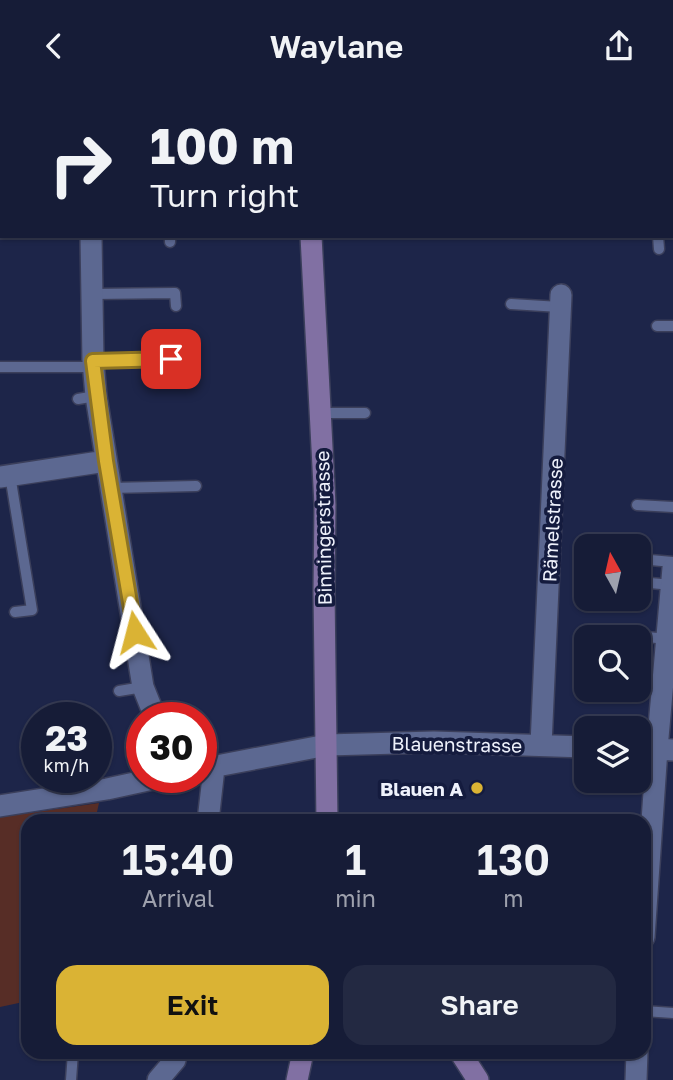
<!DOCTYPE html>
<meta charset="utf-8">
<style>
:root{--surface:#161c37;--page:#232942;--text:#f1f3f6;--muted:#9ea1ad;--line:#353a52;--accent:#dab334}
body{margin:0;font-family:"Golos Text",sans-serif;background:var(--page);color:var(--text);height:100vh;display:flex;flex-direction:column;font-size:26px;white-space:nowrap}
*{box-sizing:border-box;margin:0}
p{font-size:23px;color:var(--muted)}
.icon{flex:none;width:38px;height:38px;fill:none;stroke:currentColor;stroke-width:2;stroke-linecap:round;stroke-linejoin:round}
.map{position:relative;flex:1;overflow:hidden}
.details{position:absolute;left:21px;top:723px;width:630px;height:245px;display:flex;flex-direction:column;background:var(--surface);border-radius:21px;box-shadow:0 2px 5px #0004,0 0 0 2px var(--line)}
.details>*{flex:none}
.guide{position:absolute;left:0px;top:0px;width:674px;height:147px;box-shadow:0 2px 5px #0004,0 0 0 2px var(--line);background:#161c37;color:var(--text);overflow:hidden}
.needle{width:46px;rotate:352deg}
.tools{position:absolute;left:574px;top:443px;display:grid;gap:14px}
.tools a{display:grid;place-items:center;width:77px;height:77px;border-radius:14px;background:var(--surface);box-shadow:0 2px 5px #0004,0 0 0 2px var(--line);font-size:35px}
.speed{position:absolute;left:21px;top:611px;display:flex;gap:14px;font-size:35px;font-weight:700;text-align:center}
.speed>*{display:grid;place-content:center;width:91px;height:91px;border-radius:50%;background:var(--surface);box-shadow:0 2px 5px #0004,0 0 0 2px var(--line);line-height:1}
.speed small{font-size:18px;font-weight:400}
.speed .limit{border:10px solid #d22;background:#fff;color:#111}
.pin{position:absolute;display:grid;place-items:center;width:60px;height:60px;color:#fff;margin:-30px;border-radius:14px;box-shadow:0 4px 10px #0006}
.me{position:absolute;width:77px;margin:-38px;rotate:351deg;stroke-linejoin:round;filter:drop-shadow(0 0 5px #0008)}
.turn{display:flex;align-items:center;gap:24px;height:147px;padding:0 35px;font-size:32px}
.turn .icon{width:91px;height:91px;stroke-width:2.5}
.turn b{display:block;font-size:49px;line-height:60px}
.eta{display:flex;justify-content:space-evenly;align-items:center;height:119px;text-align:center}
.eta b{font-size:42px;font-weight:600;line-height:49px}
.primary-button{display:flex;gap:14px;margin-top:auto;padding:14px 35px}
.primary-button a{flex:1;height:80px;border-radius:21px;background:var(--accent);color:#111;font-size:28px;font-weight:600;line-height:80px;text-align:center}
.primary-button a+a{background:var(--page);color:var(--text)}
header{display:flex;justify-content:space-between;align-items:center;height:91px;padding:0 35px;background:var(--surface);font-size:32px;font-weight:600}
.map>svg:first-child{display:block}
</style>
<header><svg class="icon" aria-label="back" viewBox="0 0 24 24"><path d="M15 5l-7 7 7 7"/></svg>Waylane<svg class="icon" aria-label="share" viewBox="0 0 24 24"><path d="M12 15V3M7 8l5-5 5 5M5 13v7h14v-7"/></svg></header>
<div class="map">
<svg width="673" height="989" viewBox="0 0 673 989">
<rect width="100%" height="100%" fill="#1d2549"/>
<path fill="#572d26" d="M99,712L95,730H28V910L0,916V726Z"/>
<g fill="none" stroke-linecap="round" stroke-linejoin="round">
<g stroke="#3b3f5b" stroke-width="13">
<path id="service" d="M542,0V2
M672,135H673
M170,145V151
M658,145L659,158
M93,203L175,202L176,215
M511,213L560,216
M657,235H673
M93,270L171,268V279
M0,276H93
M78,308L96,305
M321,322H365
M10,384L32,519L15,521
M111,397L196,395
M637,414L673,416
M639,468L673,471
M639,491L672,494
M607,542L667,548
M119,600L143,596
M644,920L673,922
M71,989L73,961"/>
</g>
<g stroke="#3b3f5b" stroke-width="24">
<path id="minor" d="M86,0V2
M665,0V2
M672,43L673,51
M91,145L93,270L96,305L143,596L155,626
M0,386L106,370
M541,654L561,204
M639,657L673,659
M201,678L327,654L434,651L586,656
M0,715L107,698L162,686
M208,730L214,677
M644,846L657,658L673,477
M158,989L175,969L177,961
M636,989L637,961"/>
</g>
<g stroke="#3b3f5b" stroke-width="24">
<path id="secondary" d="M313,2L314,0
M311,145L325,414L324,501L327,730
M460,961L478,989
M297,989L303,961"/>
</g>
<use href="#service" stroke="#5c6891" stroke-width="10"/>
<use href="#minor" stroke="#5c6891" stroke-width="21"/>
<use href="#secondary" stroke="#8170a3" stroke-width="21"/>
</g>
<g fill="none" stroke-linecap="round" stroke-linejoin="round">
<g stroke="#8e7422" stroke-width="18">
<path id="route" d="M135,541L106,370L93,270L171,268"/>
</g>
<use href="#route" stroke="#dab334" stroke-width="12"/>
</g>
<circle fill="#dab334" stroke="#141b3e" stroke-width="2.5" cx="477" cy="697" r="7"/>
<g text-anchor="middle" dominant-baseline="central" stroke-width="7" stroke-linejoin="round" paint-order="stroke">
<g font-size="19" fill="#eef1fb" stroke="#141b3e">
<text transform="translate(552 429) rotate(-87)">Rämelstrasse</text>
<text transform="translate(323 437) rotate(-91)">Binningerstrasse</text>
<text transform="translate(457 653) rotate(1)">Blauenstrasse</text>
</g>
<g font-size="19" font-weight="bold" fill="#eef1fb" stroke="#141b3e" text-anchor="end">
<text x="463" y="697">Blauen A</text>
</g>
</g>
</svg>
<div class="tools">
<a><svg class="needle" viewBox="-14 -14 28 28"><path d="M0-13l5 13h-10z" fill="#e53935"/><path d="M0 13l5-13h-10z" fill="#9ea1ad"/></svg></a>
<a><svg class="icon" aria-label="search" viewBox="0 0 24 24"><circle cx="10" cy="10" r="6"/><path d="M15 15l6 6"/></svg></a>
<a><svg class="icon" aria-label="layers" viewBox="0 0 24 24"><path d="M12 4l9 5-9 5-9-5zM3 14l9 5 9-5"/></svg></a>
</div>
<div class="speed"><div>23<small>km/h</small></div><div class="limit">30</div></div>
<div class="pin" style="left:171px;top:268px;background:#d93025"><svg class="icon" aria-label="arrive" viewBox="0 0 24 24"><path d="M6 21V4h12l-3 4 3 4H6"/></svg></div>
<svg class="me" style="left:135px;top:541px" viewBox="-20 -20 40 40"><path d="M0-17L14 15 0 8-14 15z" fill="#dab334" stroke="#fff" stroke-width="4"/></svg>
<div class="guide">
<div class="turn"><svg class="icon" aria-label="right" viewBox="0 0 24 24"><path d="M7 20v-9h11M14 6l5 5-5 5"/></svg><div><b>100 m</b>Turn right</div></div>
</div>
<section class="details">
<div class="eta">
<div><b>15:40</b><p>Arrival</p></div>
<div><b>1</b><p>min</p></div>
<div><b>130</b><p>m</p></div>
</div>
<div class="primary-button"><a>Exit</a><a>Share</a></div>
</section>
</div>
